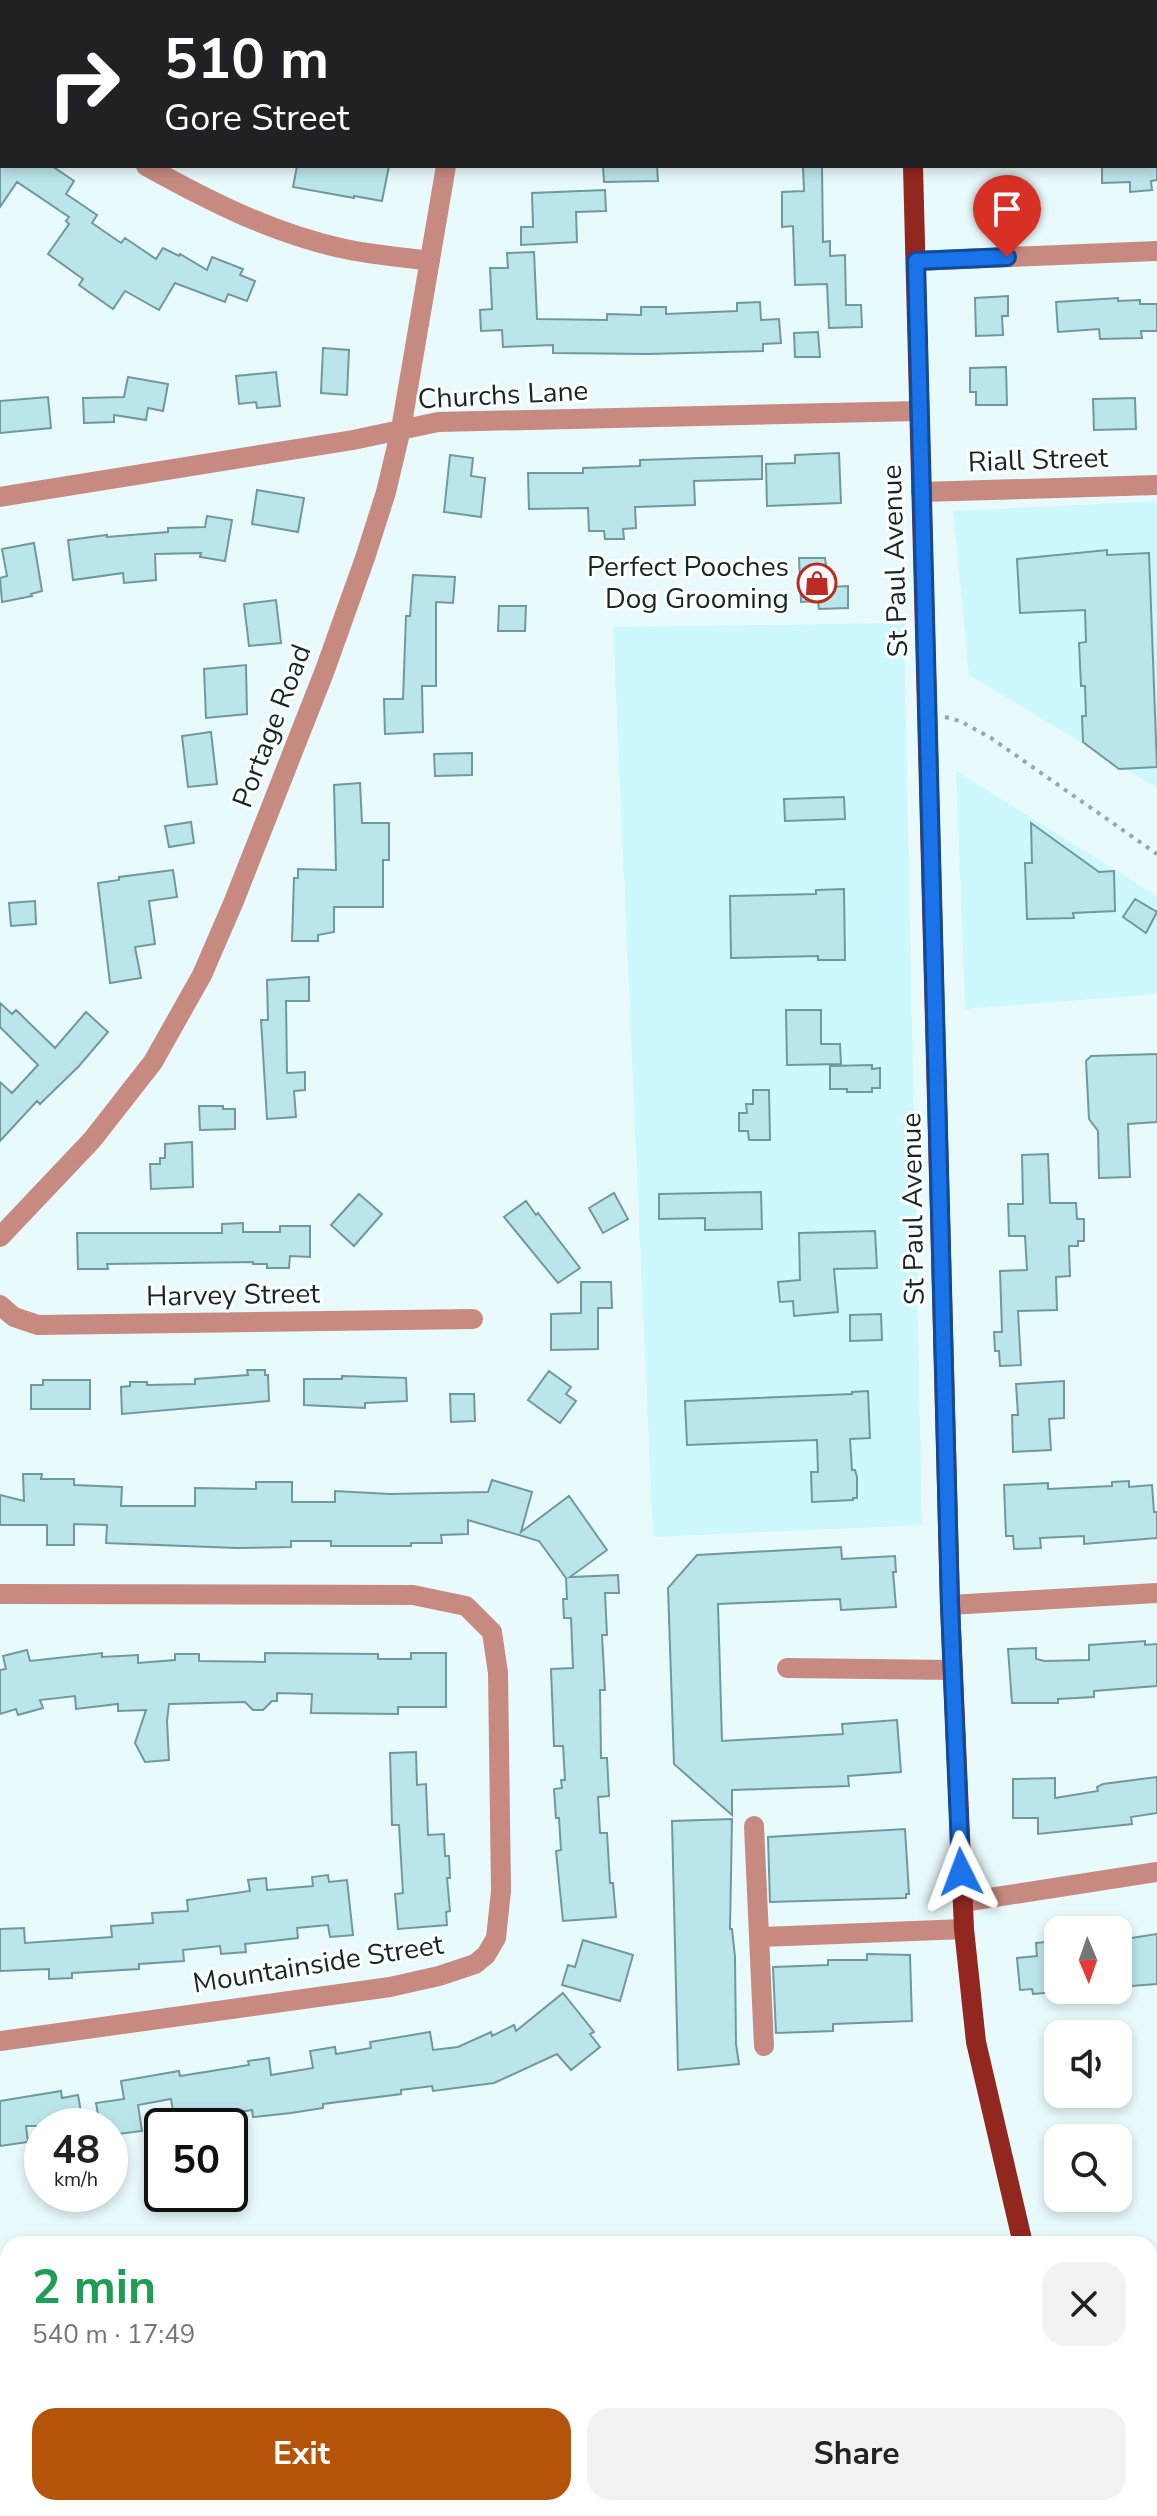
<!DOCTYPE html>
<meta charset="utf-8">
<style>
:root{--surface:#fff;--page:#f2f2f2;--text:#222;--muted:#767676;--accent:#b45309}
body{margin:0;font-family:"Nunito Sans",sans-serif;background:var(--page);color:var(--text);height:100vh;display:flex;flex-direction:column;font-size:30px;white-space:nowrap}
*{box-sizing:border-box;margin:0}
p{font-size:26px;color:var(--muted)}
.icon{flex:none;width:44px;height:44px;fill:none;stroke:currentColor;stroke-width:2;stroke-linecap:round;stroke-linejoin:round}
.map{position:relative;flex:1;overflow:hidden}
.details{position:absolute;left:0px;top:2236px;width:1158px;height:280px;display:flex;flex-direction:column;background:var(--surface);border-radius:24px 24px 0 0;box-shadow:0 4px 12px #0003}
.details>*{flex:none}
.hud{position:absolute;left:0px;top:0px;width:1158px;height:168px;box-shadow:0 4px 12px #0003;background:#202124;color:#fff;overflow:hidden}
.needle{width:52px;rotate:178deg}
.controls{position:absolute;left:1044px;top:1916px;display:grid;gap:16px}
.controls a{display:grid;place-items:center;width:88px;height:88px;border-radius:16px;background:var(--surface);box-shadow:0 4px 12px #0003;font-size:40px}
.speed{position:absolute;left:24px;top:2108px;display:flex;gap:16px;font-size:40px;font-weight:700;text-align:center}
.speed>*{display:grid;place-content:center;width:104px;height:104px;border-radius:50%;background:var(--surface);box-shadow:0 4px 12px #0003;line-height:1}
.speed small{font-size:20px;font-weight:400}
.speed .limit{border:4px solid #111;border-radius:12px;background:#fff;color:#111}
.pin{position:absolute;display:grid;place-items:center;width:68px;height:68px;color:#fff;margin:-82px -34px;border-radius:50% 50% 50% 0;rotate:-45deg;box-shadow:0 0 8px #0007}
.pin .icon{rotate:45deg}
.me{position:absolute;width:88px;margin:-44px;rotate:357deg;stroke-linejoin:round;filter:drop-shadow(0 0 6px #0008)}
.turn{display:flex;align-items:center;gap:28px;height:168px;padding:0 32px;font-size:36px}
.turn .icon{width:104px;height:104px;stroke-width:2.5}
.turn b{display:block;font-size:56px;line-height:68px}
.round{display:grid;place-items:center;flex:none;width:84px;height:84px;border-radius:24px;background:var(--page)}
.headline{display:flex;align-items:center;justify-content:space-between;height:136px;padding:0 32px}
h1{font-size:48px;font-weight:700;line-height:60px;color:#1e9e55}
.button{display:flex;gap:16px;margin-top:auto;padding:16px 32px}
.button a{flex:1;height:92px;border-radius:24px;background:var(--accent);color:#fff;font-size:32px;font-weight:700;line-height:92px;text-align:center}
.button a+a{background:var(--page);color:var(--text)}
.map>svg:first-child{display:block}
</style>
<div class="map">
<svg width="1157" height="2516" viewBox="0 0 1157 2516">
<rect width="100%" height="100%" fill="#e9fafc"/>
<path fill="#cdf8fd" d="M1157,501V788L969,675L953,511Z
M904,623L922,1525L653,1537L613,627Z
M956,771L1157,896V994L965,1009Z"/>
<path fill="#bae6eb" stroke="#70999e" stroke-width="2" d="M0,166H52L74,181L66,194L97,215L92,223L121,243L125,238L156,259L163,248L179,256L180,254L207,270L212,257L243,269L240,275L255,281L247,301L228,294L225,302L175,283L159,310L125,291L113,309L79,285L83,279L48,254L69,224L66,221L69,217L17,182L0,207Z
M297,166H389L382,201L354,196V198L293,187Z
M603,166H657L658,181L604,182Z
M803,166H822L823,242L830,241V256L845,255L846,305H861L862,327L829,328L827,284L795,285L793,226L782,227V192L804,191Z
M1102,166H1157V180L1151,181L1152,190L1130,192V182L1102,183Z
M605,190L606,211L576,212L577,242L521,245V227H533L532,193Z
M534,252L537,319L607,320V314L641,315V307H666V314L737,311V303L760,302L761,320L779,319L781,343L763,344V351L648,354L553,353V345L503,347L502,330L481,331L480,310L492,309L490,268H508L507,253Z
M1008,296V316H1002L1003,335L976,336L975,298Z
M1118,298V301L1140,300V304H1157V331H1141L1142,338L1100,339L1099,329L1058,332L1056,302Z
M818,332L820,357H795L794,333Z
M323,348L349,350L347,395L321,393Z
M1006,367L1007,405H976V392H970V368Z
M276,372L280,406L257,408L256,402L239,404L236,376Z
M128,377L168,384L163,411L148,408L146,420L114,415V422L84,423L83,398L124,397Z
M48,397L51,428L0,433V401Z
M1135,398L1136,429L1094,430L1093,399Z
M839,453L841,503L767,506L766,464L795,463V455Z
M450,455L473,458L471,476L485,478L481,517L444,512Z
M762,456V479L694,481L695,505L635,507L636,528L623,529L624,539H605L604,531H589L588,508L529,509L528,473H583V468L640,466V460Z
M257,490L304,498L298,532L252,524Z
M207,516L232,520L225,561L200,557L201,553L155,554L156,580L124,583L123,573L73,580L68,540L107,535V537L168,532V528L205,527Z
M34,543L42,591L31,594L32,596L2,602L0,578L7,576L2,549Z
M1107,550V555L1149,553L1157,767L1119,769L1083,742L1082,716H1086L1085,686H1081L1079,643L1086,642L1085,610L1020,613L1017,559Z
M799,558H825L829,587L848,586V608L819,609L818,601L801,602Z
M413,575L455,577L453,603L436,602V686H422L423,732L385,734L384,699H403L406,616H410Z
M276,600L281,643L249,646L244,604Z
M499,606H526L525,631H498Z
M246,665L247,714L206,718L204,669Z
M211,732L217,784L188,787L182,736Z
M472,753V775L435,776L434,754Z
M360,783L362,823H389V860H383V907H334V932L318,935V941H292L294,878H298V869L336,870L334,785Z
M844,797L845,819L785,821L784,799Z
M191,822L194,843L169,847L165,826Z
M1031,823L1099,872L1114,871L1115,911L1073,913L1074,918L1027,919L1025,863H1032Z
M173,870L177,897L149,901L155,944L135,947L141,978L110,983L98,883L119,880V877Z
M844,889L845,960H818V956L731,958L730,896L816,894V890Z
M1135,899L1157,912L1146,933L1123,917Z
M35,901L36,924L11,926L9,903Z
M309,977V1001H286L287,1073L305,1072V1090L294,1091L296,1117L267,1119L261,1020H268L267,980Z
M0,1003L12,1014L16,1010L55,1048L86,1012L108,1032L79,1066L40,1104L37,1101L0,1141V1082L12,1093L38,1065L0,1027Z
M786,1010H821V1044H840L841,1064L787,1065Z
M1157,1054V1122L1128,1124L1130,1177L1099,1178L1098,1131L1089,1119L1086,1061L1091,1056Z
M872,1065V1069L880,1068V1088H872V1092H847V1089H830V1066Z
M753,1090H769L770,1140H749L748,1131H739V1113H747L746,1104H753Z
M199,1106H223V1109H235V1129L200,1130Z
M192,1142L193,1187L151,1189L150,1164H160V1158H165V1144Z
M1048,1154L1050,1203H1076L1077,1219H1084V1241H1078V1246H1069L1070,1276L1056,1277L1057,1310L1018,1311L1021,1365L1000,1366L999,1351H995L994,1332H1002L1000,1271L1027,1270L1025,1236H1009L1008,1204H1023L1022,1155Z
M761,1192L762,1229L705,1230V1218L659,1219V1194Z
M614,1193L628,1219L603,1233L589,1208Z
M359,1194L382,1214L354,1246L331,1225Z
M526,1201L536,1215L538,1213L580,1268L558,1283L504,1217Z
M243,1223V1232H280V1226H310V1257L290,1256L289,1268H267V1264H253V1262L107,1264L108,1269H78L77,1233H222V1224Z
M875,1231L877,1268L834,1269L838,1312L794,1316L793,1301L780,1302L778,1282L800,1280L799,1233Z
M581,1282H611L612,1308H598V1349L551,1350V1314L581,1313Z
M881,1314L882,1340L850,1341V1315Z
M247,1370H265V1375H268L269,1401L122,1414L121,1387L130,1386V1382H147V1385L195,1384V1379L248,1375Z
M549,1371L571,1387L566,1394L576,1401L560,1423L528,1400Z
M342,1376L406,1378L407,1401L365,1403V1408L304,1405V1379H342Z
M43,1380H90V1409H31V1385H43Z
M1064,1381V1418L1049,1419L1051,1450L1013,1452L1012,1415H1018L1016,1384Z
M868,1391L870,1438L850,1439L852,1470H855L857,1477V1498H853V1500L812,1502L811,1472H818L817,1440L687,1445L685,1401L852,1394V1392Z
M450,1394H474L475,1421L451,1422Z
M23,1474H42L41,1479H74V1485L122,1487L121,1506H195V1488L256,1489V1482H292V1502H335V1491L390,1494L488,1492L492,1480L532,1492L521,1532L569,1496L607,1550L570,1577L618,1575L619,1593H605L607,1635H602L605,1690H600L601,1758H607L609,1796L598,1797L600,1833H607L610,1883H613L616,1917L563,1921L556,1851L561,1850L559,1818H556L554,1789L562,1788L561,1780H565L563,1746H554L551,1669L573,1668L571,1618H564L563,1599H567L566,1578L539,1541L468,1520V1534L441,1535L442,1543H411V1546H331V1541H291V1547L237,1548L106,1543L107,1525L74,1524V1545H47V1525H0V1495L24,1501Z
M1129,1481V1487L1152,1485L1154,1512H1157V1538L1084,1544V1536L1040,1538L1041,1548L1014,1549L1013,1536H1006L1004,1485L1048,1483V1489L1112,1486V1482Z
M841,1547L842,1559L895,1556L896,1572H893L896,1607L841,1610L840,1599L718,1604L722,1741L843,1734L842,1724L897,1720L901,1772L848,1776L849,1786L732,1790V1815L674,1764L668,1588L697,1555Z
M1145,1641V1645L1157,1644V1686L1094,1691V1697L1058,1699V1703H1012L1008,1649L1036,1648V1659L1045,1661L1089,1660V1645Z
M27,1650L30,1661L102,1653V1657L138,1655V1663L175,1660V1654H199V1661L265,1662V1653L378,1654V1659H411V1653H446V1707H398V1714L311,1713L312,1694L277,1693V1701H272L263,1710H253L245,1702L169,1704L167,1721L169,1760L145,1762L135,1743L146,1710L118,1711V1704L76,1709L75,1696L40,1700L43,1708L18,1715L16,1709L0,1714V1670L6,1669L3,1656Z
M416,1752L417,1785L426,1784L428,1835L444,1834L445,1856H449L450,1878H447L450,1911L446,1912L447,1925L398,1929L395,1894L403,1893L399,1825H392L390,1753Z
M1157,1777V1813L1131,1817L1132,1824L1038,1834V1818H1013V1779L1055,1778V1798L1098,1791L1097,1787L1103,1784Z
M732,1819L730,1929H732L735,1957L736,2044L739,2064L678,2070L672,1821Z
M905,1829L909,1894H906V1898L770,1902L768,1837Z
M328,1875L329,1882L347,1880L353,1935L330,1937L328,1925L297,1928L298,1938L245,1944L246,1952L221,1954L220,1946L183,1950L184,1961L139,1964V1969L72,1973V1978L49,1979V1969L0,1971V1929L24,1928L25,1943L112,1937L111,1926L153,1923L152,1913L188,1911L187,1900L250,1891L248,1880L266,1878L267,1890L313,1886L312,1877Z
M1157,1934V1984L1118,1987V1940Z
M583,1940L633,1955L620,2001L562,1985L568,1965L575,1967Z
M1058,1941V1992L1033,1994L1032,1989L1020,1990L1017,1958L1037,1956L1036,1943Z
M867,1954L910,1955L912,2021L833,2024V2031L776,2033L773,1967L828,1965V1960H867Z
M563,1993L594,2032L590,2034L600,2047L571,2070L557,2054L494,2083L433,2091L432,2086L401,2090V2094L323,2104V2108L291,2113L253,2117L252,2110L175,2123L171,2099L138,2105L142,2131L110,2135V2126H100L96,2103L124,2099L121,2081L179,2071L180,2076L249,2065L248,2061L269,2058L271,2075L313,2068L310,2051L335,2047L336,2054L371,2048L370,2042L430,2032L433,2050L458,2047L491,2032L492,2036L514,2025L516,2031Z
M61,2091L62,2098L78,2095L82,2118L63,2121L64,2126H26L28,2142L0,2146V2101Z"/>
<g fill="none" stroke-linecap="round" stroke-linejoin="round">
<path stroke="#97a8aa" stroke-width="4" stroke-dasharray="4 6" stroke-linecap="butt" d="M945,717L960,721L991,738L1157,854"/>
<path stroke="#c68a81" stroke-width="20" d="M11,0L14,2
M474,2V0
M0,62L2,64
M146,166C209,201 274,234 345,249C373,255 402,257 430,261
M916,261L1157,251
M921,492L1157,485
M0,497L353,440L438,422L919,411
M0,1237L92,1140L153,1062L202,975L234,901L325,670L365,558L386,492L401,429L446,166
M0,1305L14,1317L38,1325L473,1319
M0,1594L413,1595L466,1606L492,1632L498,1673L501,1891L496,1938L486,1955L475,1964L439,1976L390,1987L0,2041
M950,1605L1157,1593
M787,1668L953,1670
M754,1826L764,2046
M963,1902L1157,1872
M760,1937L964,1929
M0,2373L8,2375
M616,2508L657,2516"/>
<path stroke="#91271f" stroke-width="20" d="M908,0V2
M913,166L950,1605L964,1929L976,2042L1023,2244
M1104,2508L1106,2516"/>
</g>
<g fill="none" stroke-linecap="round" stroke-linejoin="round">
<g stroke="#114b97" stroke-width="20">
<path id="route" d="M961,1872L950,1605L916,261L1007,257"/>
</g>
<use href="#route" stroke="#1a73e8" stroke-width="14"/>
</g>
<defs>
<g id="shop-ring" transform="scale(2)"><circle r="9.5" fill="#fff" stroke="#b92b23" stroke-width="1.5"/><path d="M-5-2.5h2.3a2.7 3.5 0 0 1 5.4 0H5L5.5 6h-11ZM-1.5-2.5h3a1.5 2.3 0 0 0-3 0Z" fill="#b92b23"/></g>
</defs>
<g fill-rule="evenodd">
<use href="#shop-ring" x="817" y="583"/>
</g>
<g text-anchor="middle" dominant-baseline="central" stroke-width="6" stroke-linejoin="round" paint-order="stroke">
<g font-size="28" fill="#162729" stroke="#fff">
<text transform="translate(503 395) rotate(-3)">Churchs Lane</text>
<text transform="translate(1038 460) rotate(-2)">Riall Street</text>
<text transform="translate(895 561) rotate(-92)">St Paul Avenue</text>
<text transform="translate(272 726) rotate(-69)">Portage Road</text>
<text transform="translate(913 1209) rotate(-91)">St Paul Avenue</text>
<text transform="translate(233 1295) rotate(-1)">Harvey Street</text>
<text transform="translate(318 1964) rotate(-9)">Mountainside Street</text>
</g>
<g font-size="28" fill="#162729" stroke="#fff" text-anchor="end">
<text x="789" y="567">Perfect Pooches<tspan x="789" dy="32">Dog Grooming</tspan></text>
</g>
</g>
</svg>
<div class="controls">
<a><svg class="needle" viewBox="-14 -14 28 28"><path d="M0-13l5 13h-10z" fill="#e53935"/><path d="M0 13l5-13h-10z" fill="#767676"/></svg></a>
<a><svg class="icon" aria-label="sound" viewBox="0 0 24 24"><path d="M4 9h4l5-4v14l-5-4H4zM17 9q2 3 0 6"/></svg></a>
<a><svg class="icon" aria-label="search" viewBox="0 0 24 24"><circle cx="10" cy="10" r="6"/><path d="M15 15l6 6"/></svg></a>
</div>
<div class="speed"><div>48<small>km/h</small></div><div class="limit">50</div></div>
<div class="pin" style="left:1007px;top:257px;background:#d93025"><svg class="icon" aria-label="arrive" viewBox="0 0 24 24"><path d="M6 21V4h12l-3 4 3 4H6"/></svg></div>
<svg class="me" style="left:961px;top:1872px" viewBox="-20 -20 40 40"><path d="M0-17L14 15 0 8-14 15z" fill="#1a73e8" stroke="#fff" stroke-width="4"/></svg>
<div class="hud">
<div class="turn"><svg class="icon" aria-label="right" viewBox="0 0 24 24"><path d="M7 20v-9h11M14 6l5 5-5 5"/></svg><div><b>510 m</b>Gore Street</div></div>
</div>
<section class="details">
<div class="headline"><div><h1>2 min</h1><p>540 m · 17:49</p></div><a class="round"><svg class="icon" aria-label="close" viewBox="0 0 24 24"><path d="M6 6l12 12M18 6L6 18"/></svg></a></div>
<div class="button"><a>Exit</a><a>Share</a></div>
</section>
</div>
